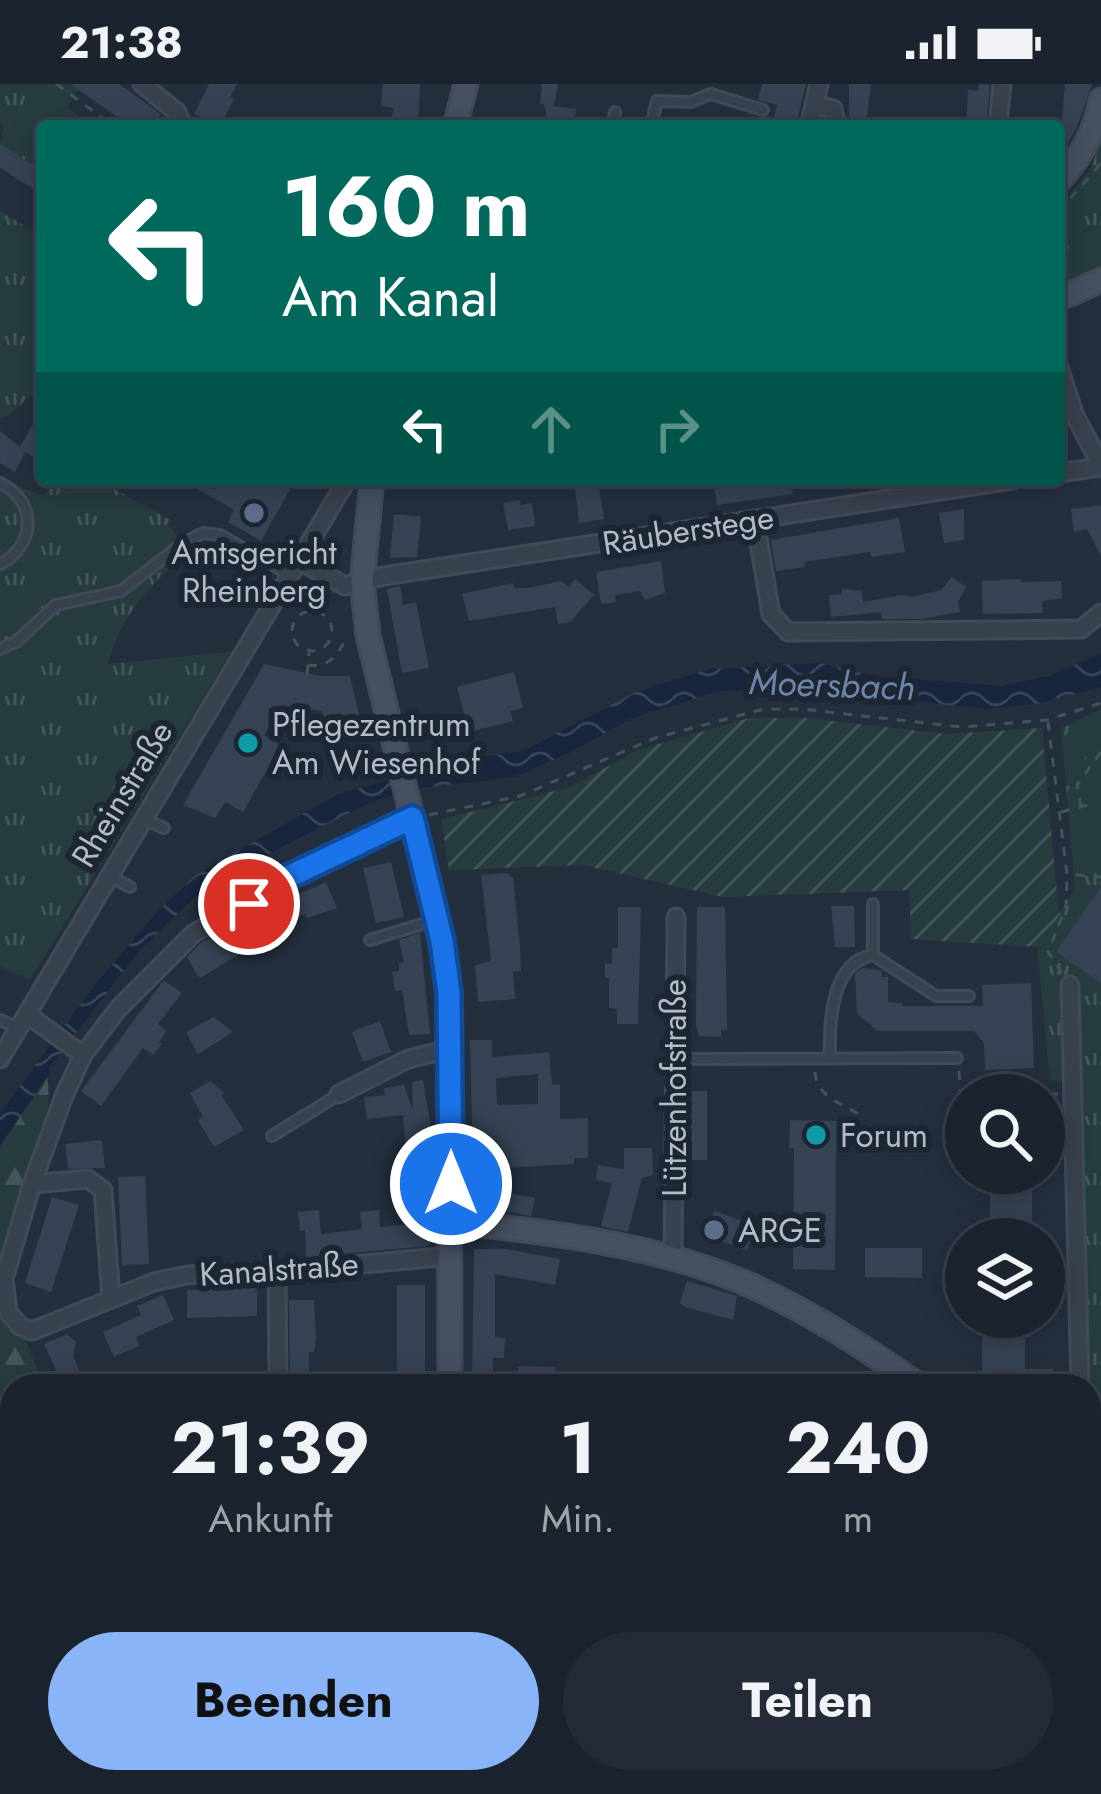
<!DOCTYPE html>
<html lang="de">
<meta charset="utf-8">
<style>
:root{--surface:#1b232e;--page:#242b36;--text:#f1f3f6;--muted:#a0a4aa;--line:#39404a;--accent:#8ab4f8}
body{margin:0;font-family:Jost,sans-serif;background:var(--page);color:var(--text);height:100vh;display:flex;flex-direction:column;font-size:45px;white-space:nowrap}
*{box-sizing:border-box;margin:0}
p{font-size:39px;color:var(--muted)}
.icon{flex:none;width:66px;height:66px;fill:none;stroke:currentColor;stroke-width:2;stroke-linecap:round;stroke-linejoin:round}
.map{position:relative;flex:1;overflow:hidden}
.panel{position:absolute;left:0px;top:1290px;width:1101px;height:420px;display:flex;flex-direction:column;background:var(--surface);border-radius:36px 36px 0 0;box-shadow:0 6px 30px #0003,0 0 0 3px var(--line)}
.panel>*{flex:none}
.banner{position:absolute;left:36px;top:36px;width:1029px;height:366px;border-radius:12px;box-shadow:0 6px 30px #0003,0 0 0 3px var(--line);background:#00695c;color:#fff;overflow:hidden}
.fabs{position:absolute;left:945px;top:990px;display:grid;gap:24px}
.fabs a{display:grid;place-items:center;width:120px;height:120px;border-radius:50%;background:var(--surface);box-shadow:0 6px 30px #0003,0 0 0 3px var(--line);font-size:60px}
.pin{position:absolute;display:grid;place-items:center;width:102px;height:102px;color:#fff;margin:-51px;border:6px solid #fff;border-radius:50%;box-shadow:0 3px 12px #0007}
.me{position:absolute;width:132px;margin:-66px;rotate:0deg;stroke-linejoin:round;filter:drop-shadow(0 0 9px #0008)}
.turn{display:flex;align-items:center;gap:42px;height:252px;padding:0 48px;font-size:54px}
.turn .icon{width:156px;height:156px;stroke-width:2.5}
.turn b{display:block;font-size:84px;line-height:102px}
.lanes{display:flex;align-items:center;height:114px;padding:0 48px;background:#0003;justify-content:center;gap:60px;direction:ltr}
.lanes .off{opacity:.35}
.eta{display:flex;justify-content:space-evenly;align-items:center;height:204px;text-align:center}
.eta b{font-size:72px;font-weight:700;line-height:84px}
.action{display:flex;gap:24px;margin-top:auto;padding:24px 48px}
.action a{flex:1;height:138px;border-radius:72px;background:var(--accent);color:#111;font-size:48px;font-weight:700;line-height:138px;text-align:center}
.action a+a{background:var(--page);color:var(--text)}
.status{display:flex;justify-content:space-between;align-items:center;height:84px;padding:0 60px;background:var(--surface);direction:ltr}
.status svg{height:33px;fill:currentColor}
.map>svg:first-child{display:block}
</style>
<div class="status"><b>21:38</b><svg viewBox="0 0 49 12"><path d="M0 12V9h3v3zM5 12V6h3v6zM10 12V3h3v9zM15 12V0h3v12zM26 1h20v11H26zM47 4h2v5h-2z"/></svg></div>
<div class="map">
<svg width="1101" height="1710" viewBox="0 0 1101 1710">
<defs>
<pattern id="grass-tufts" width="24" height="20" patternUnits="userSpaceOnUse" patternTransform="scale(3)"><rect width="24" height="20" fill="#263c3f"/><path d="M3 7l-1-3M5 7V3M7 7l1-3M15 17l-1-3M17 17v-4M19 17l1-3" fill="none" stroke="#435659"/></pattern>
<pattern id="forest-firs" width="22" height="20" patternUnits="userSpaceOnUse" patternTransform="scale(3)"><rect width="22" height="20" fill="#263c3f"/><path d="M5 1l3.5 6h-7zM16 11l3.5 6h-7z" fill="#435659"/></pattern>
<pattern id="garden-furrows" width="10" height="10" patternUnits="userSpaceOnUse" patternTransform="scale(3)"><rect width="10" height="10" fill="#263c3f"/><path d="M-1 1l2-2M0 10L10 0M9 11l2-2" fill="none" stroke="#435659"/></pattern>
<pattern id="water-waves" width="16" height="10" patternUnits="userSpaceOnUse" patternTransform="scale(3)"><rect width="16" height="10" fill="#17263c"/><path d="M0 5q4-4 8 0t8 0" fill="none" stroke="#364457"/></pattern>
</defs>
<rect width="100%" height="100%" fill="#242f3e"/>
<path fill="url(#grass-tufts)" d="M0,0H70L78,6L67,23L93,42H42V87L0,60L4,42L0,39Z
M1101,56V184L1083,197L1059,205V123L1091,84Z
M0,126L42,153V308C24,311 18,329 0,335Z
M0,395L44,412L57,396H98L171,436L168,441L189,465C152,500 121,529 108,580L231,568L30,896L0,882Z
M1101,625V1452L1089,1435L1091,1320L1075,998L1050,996L1037,863L1075,805L1061,644Z"/>
<path fill="url(#forest-firs)" d="M47,993C57,1044 16,1137 0,1189V1061Z
M0,1220L25,1254L44,1302H12V1476L0,1433Z"/>
<path fill="url(#garden-furrows)" d="M749,634H806L945,650L1042,644L1059,831L1040,863L911,855L909,806L723,813L583,781L449,786L441,735L570,703L638,666Z"/>
<path fill="#263c3f" d="M1101,660V756L1079,739L1073,699L1092,662Z"/>
<path fill="url(#water-waves)" d="M1101,569V603L1036,620L986,625L862,612L832,603L719,607L632,634L569,669L514,693L423,704L373,717L229,790L191,817L139,867L49,984L50,989L0,1062V1029L95,901L157,828L196,791L336,711L453,677L523,667L636,608L709,585L818,579L877,592L1002,602L1051,591Z
M0,1433L12,1476V1639L0,1612Z"/>
<path fill="#364354" fill-rule="evenodd" d="M70,0H119L161,30L153,42H130Z
M209,0H237L230,13L234,15L220,42L194,30Z
M383,0H420L418,42H389L394,24L381,22Z
M542,0H558L554,22L576,25L574,42H544L546,30L544,20H540Z
M762,0H806L796,42H771L777,21L758,16Z
M849,0H871L866,42H849Z
M979,0L990,1L986,42H966L968,6L978,7Z
M1065,0H1092L1077,43L1059,74Z
M0,60L42,87V110L0,84Z
M42,324V369L38,376L25,368L15,388L0,379V347L20,363Z
M182,396H281L292,402L261,457L228,438L234,426Z
M713,396H791L793,410L717,421Z
M599,402L604,435L579,439L575,405Z
M520,416L521,421L532,419L535,442L508,446L503,419Z
M1101,421V472L1087,445L1074,448L1071,425Z
M964,425V456L944,459L939,429Z
M394,430L421,433L417,473L390,474Z
M899,434L905,468L871,473L870,468L804,478L805,483L776,487L771,456Z
M661,477L665,509L645,516L640,507L615,511L616,518L601,520L596,488Z
M952,493L966,503L958,518L960,528L922,535H882L881,528L831,533L829,511L842,510V505L862,507L863,518L904,511L912,513L941,506Z
M575,495L594,511L570,538L558,540L555,523L469,537L462,510L513,499L514,504H528L561,497L569,503Z
M1020,495L1021,498L1061,497L1062,514L1042,517L1043,529L983,530L982,497Z
M400,502L403,521L416,518L429,584L402,589L387,505Z
M264,580L321,592H350L363,648L329,656L322,627L281,621L264,651L281,661L243,728L225,718L215,734L183,721Z
M514,588L523,624L510,627L513,637L469,648L457,603Z
M391,778L404,833L376,839L363,784Z
M508,789L513,794L520,863L521,887L513,888L515,915L478,918L475,881L491,877L481,791Z
M326,798L337,824L307,834L305,830L277,842L281,852L270,857L268,853L200,894L196,889L187,873L201,859L244,836L262,841L257,829L262,826Z
M1101,803V899L1056,868Z
M831,822H854L855,863H835Z
M618,823H641L638,940H617V925L609,924V894H605V879L612,880V864H618Z
M697,823H725L727,946H721V953L699,952L696,941Z
M420,849L430,950L409,951L402,906L395,907L392,888L399,887V879L404,878L399,856Z
M862,884L881,886L882,893H888V918L902,919V922H983L982,901L1031,899L1034,984L985,986L984,959L974,947H878L857,930L855,890Z
M164,896L182,909L158,940L167,947L159,958L162,960L153,971L143,964L101,1022L81,1007Z
M214,933L233,948L198,970L186,948Z
M380,937L391,968L363,978L352,948Z
M470,956H492V973H496L549,968L552,1000L560,1001V1035L588,1034V1074H574V1080L486,1085L504,1108L535,1114L531,1132L494,1125L480,1117L472,1040ZM538,990V1020L497,1021L496,994Z
M423,996L431,1044V1105L409,1106L403,1031L367,1035L364,1013L385,1011L384,1004L404,1001L413,1027L412,998Z
M210,997L225,1009L221,1011L244,1046L214,1063L198,1036L203,1033L190,1009Z
M686,1007H707V1076H686Z
M790,1036L842,1037V1066L836,1065L835,1186L793,1185L794,1064L789,1065Z
M102,1056L105,1084L68,1085L65,1060Z
M624,1064H652L653,1091L642,1094L628,1148L601,1142L612,1099L596,1096L598,1081L624,1085Z
M990,1089H1032V1155H990Z
M145,1092L149,1180L122,1181L118,1093Z
M52,1113L79,1121L51,1208L25,1199Z
M319,1126L321,1150L362,1145L360,1128L379,1126L380,1143L431,1138V1158L428,1162L306,1173L305,1146L300,1147L298,1128Z
M714,1127L756,1142L747,1166L705,1152Z
M865,1164H922V1194L865,1193Z
M474,1165H505L560,1175L555,1201L495,1190V1253L505,1254L504,1274H493V1302H472Z
M687,1197L737,1212L733,1236L685,1223L680,1219Z
M397,1201H425V1302H397Z
M229,1204H257V1232L187,1234V1206Z
M163,1211L174,1236L136,1253L139,1262L114,1273L103,1248L141,1231L137,1222Z
M289,1216H314L316,1255L314,1268H309V1302H290Z
M982,1233H1025V1285H1053L1052,1302L982,1300Z
M67,1250L76,1258L73,1272L86,1302H63L44,1260Z
M518,1282L555,1283L554,1302H517Z
M193,1698H290L289,1710H192Z
M500,1698H652V1710H500Z"/>
<g fill="none" stroke-linecap="round" stroke-linejoin="round">
<g stroke="#414a57" stroke-width="14">
<path id="lane" d="M612,42L615,28
M651,42L657,17L690,18L711,10L763,26
M0,399C38,417 36,462 0,480
M0,565L16,558L56,521L121,507L183,459L203,449L220,451L290,491
M146,736L164,744
M111,793L130,803
M873,820V871L936,912H969
M370,856L432,837
M0,936L18,944
M830,974C829,941 830,878 873,871
M674,975L957,974
M272,1052L338,1011
M1089,1355L1101,1360"/>
</g>
<g stroke="#414a57" stroke-width="21">
<path id="street" d="M142,0L177,28L183,42
M814,20L833,25L837,42
M809,42L819,0
M998,42L1002,0
M1059,283L1075,332L1101,381
M1059,389L1101,383
M755,436L771,530L788,548L1081,545L1101,529
M300,477L345,502L384,492L1013,396
M412,735L285,794L249,820L194,849L118,925L83,971L64,1012L32,1100L4,1195L8,1228L20,1242L32,1247L154,1198L187,1191L277,1188L451,1172
M1070,901L1080,1302
M28,931L83,971
M0,975L347,396
M339,1010L408,975L450,965
M32,1100L88,1095L103,1106L111,1215
M673,1176L676,833
M277,1188L278,1302"/>
</g>
<g stroke="#414a57" stroke-width="27">
<path id="secondary" d="M455,42L466,0
M1059,97C1080,74 1096,47 1101,16
M1059,215L1101,196
M372,396L362,498L368,551L442,857L449,909L450,1302
M451,1138C545,1147 649,1160 738,1196C802,1222 863,1263 920,1302
M1089,1465L1101,1480
M0,1693L17,1710
M451,1698V1710"/>
</g>
<path stroke="#3f5557" stroke-width="3" stroke-dasharray="9 9" stroke-linecap="butt" d="M56,0L114,42
M1059,128L1101,79
M292 547a20 20 0 1 1 40 0a20 20 0 1 1-40 0Z
M308,581C328,584 338,572 346,554
M307,590L309,569
M1048,638L1067,790L1101,793
M1081,723L1077,701L1101,668
M1061,728L1088,721
M429,731L520,712L655,654L764,625H802L961,643L1047,636L1101,619
M1062,889L1048,868L1066,823L1067,792
M959,987L961,1026
M815,988C816,1011 839,1019 857,1029L859,1051
M962,1009L1058,1010
M469,1103L477,1121"/>
<use href="#lane" stroke="#38414e" stroke-width="8"/>
<use href="#street" stroke="#38414e" stroke-width="15"/>
<use href="#secondary" stroke="#465061" stroke-width="21"/>
</g>
<g fill="none" stroke-linecap="round" stroke-linejoin="round">
<g stroke="#114b97" stroke-width="30">
<path id="route" d="M249,820L286,794L412,734L442,857L449,909L451,1100"/>
</g>
<use href="#route" stroke="#1a73e8" stroke-width="21"/>
</g>
<g fill="#5c6f8a" stroke="#1d2633" stroke-width="4.5">
<circle cx="254" cy="429" r="12"/>
<circle cx="714" cy="1146" r="12"/>
</g>
<g fill="#0f9aa8" stroke="#1d2633" stroke-width="4.5">
<circle cx="248" cy="659" r="12"/>
<circle cx="816" cy="1051" r="12"/>
</g>
<g text-anchor="middle" dominant-baseline="central" stroke-width="12" stroke-linejoin="round" paint-order="stroke">
<g font-size="33" fill="#b4bcc9" stroke="#1d2633">
<text transform="translate(688 446) rotate(-9)">Räuberstege</text>
<text transform="translate(122 710) rotate(-59)">Rheinstraße</text>
<text transform="translate(674 1004) rotate(-90)">Lützenhofstraße</text>
<text transform="translate(279 1185) rotate(-4)">Kanalstraße</text>
</g>
<g font-size="33" fill="#b4bcc9" stroke="#1d2633" text-anchor="start">
<text x="254" y="468" text-anchor="middle">Amtsgericht<tspan x="254" dy="38">Rheinberg</tspan></text>
<text x="272" y="640">Pflegezentrum<tspan x="272" dy="38">Am Wiesenhof</tspan></text>
<text x="840" y="1051">Forum</text>
<text x="738" y="1146">ARGE</text>
</g>
<g font-size="36" font-style="italic" fill="#6d86a8" stroke="#1d2633">
<text transform="translate(832 600) rotate(2)">Moersbach</text>
</g>
</g>
</svg>
<div class="fabs">
<a><svg class="icon" aria-label="search" viewBox="0 0 24 24"><circle cx="10" cy="10" r="6"/><path d="M15 15l6 6"/></svg></a>
<a><svg class="icon" aria-label="layers" viewBox="0 0 24 24"><path d="M12 4l9 5-9 5-9-5zM3 14l9 5 9-5"/></svg></a>
</div>
<div class="pin" style="left:249px;top:820px;background:#d93025"><svg class="icon" aria-label="arrive" viewBox="0 0 24 24"><path d="M6 21V4h12l-3 4 3 4H6"/></svg></div>
<svg class="me" style="left:451px;top:1100px" viewBox="-20 -20 40 40"><circle r="17" fill="#1a73e8" stroke="#fff" stroke-width="3"/><path d="M0-11L8 9 0 5-8 9z" fill="#fff"/></svg>
<div class="banner">
<div class="turn"><svg class="icon" aria-label="left" viewBox="0 0 24 24"><path d="M17 20v-9H6M10 6l-5 5 5 5"/></svg><div><b>160 m</b>Am Kanal</div></div>
<div class="lanes"><svg class="icon" aria-label="left" viewBox="0 0 24 24"><path d="M17 20v-9H6M10 6l-5 5 5 5"/></svg><svg class="icon off" aria-label="ahead" viewBox="0 0 24 24"><path d="M12 20V5M6 11l6-6 6 6"/></svg><svg class="icon off" aria-label="right" viewBox="0 0 24 24"><path d="M7 20v-9h11M14 6l5 5-5 5"/></svg></div>
</div>
<section class="panel">
<div class="eta">
<div><b>21:39</b><p>Ankunft</p></div>
<div><b>1</b><p>Min.</p></div>
<div><b>240</b><p>m</p></div>
</div>
<div class="action"><a>Beenden</a><a>Teilen</a></div>
</section>
</div>
